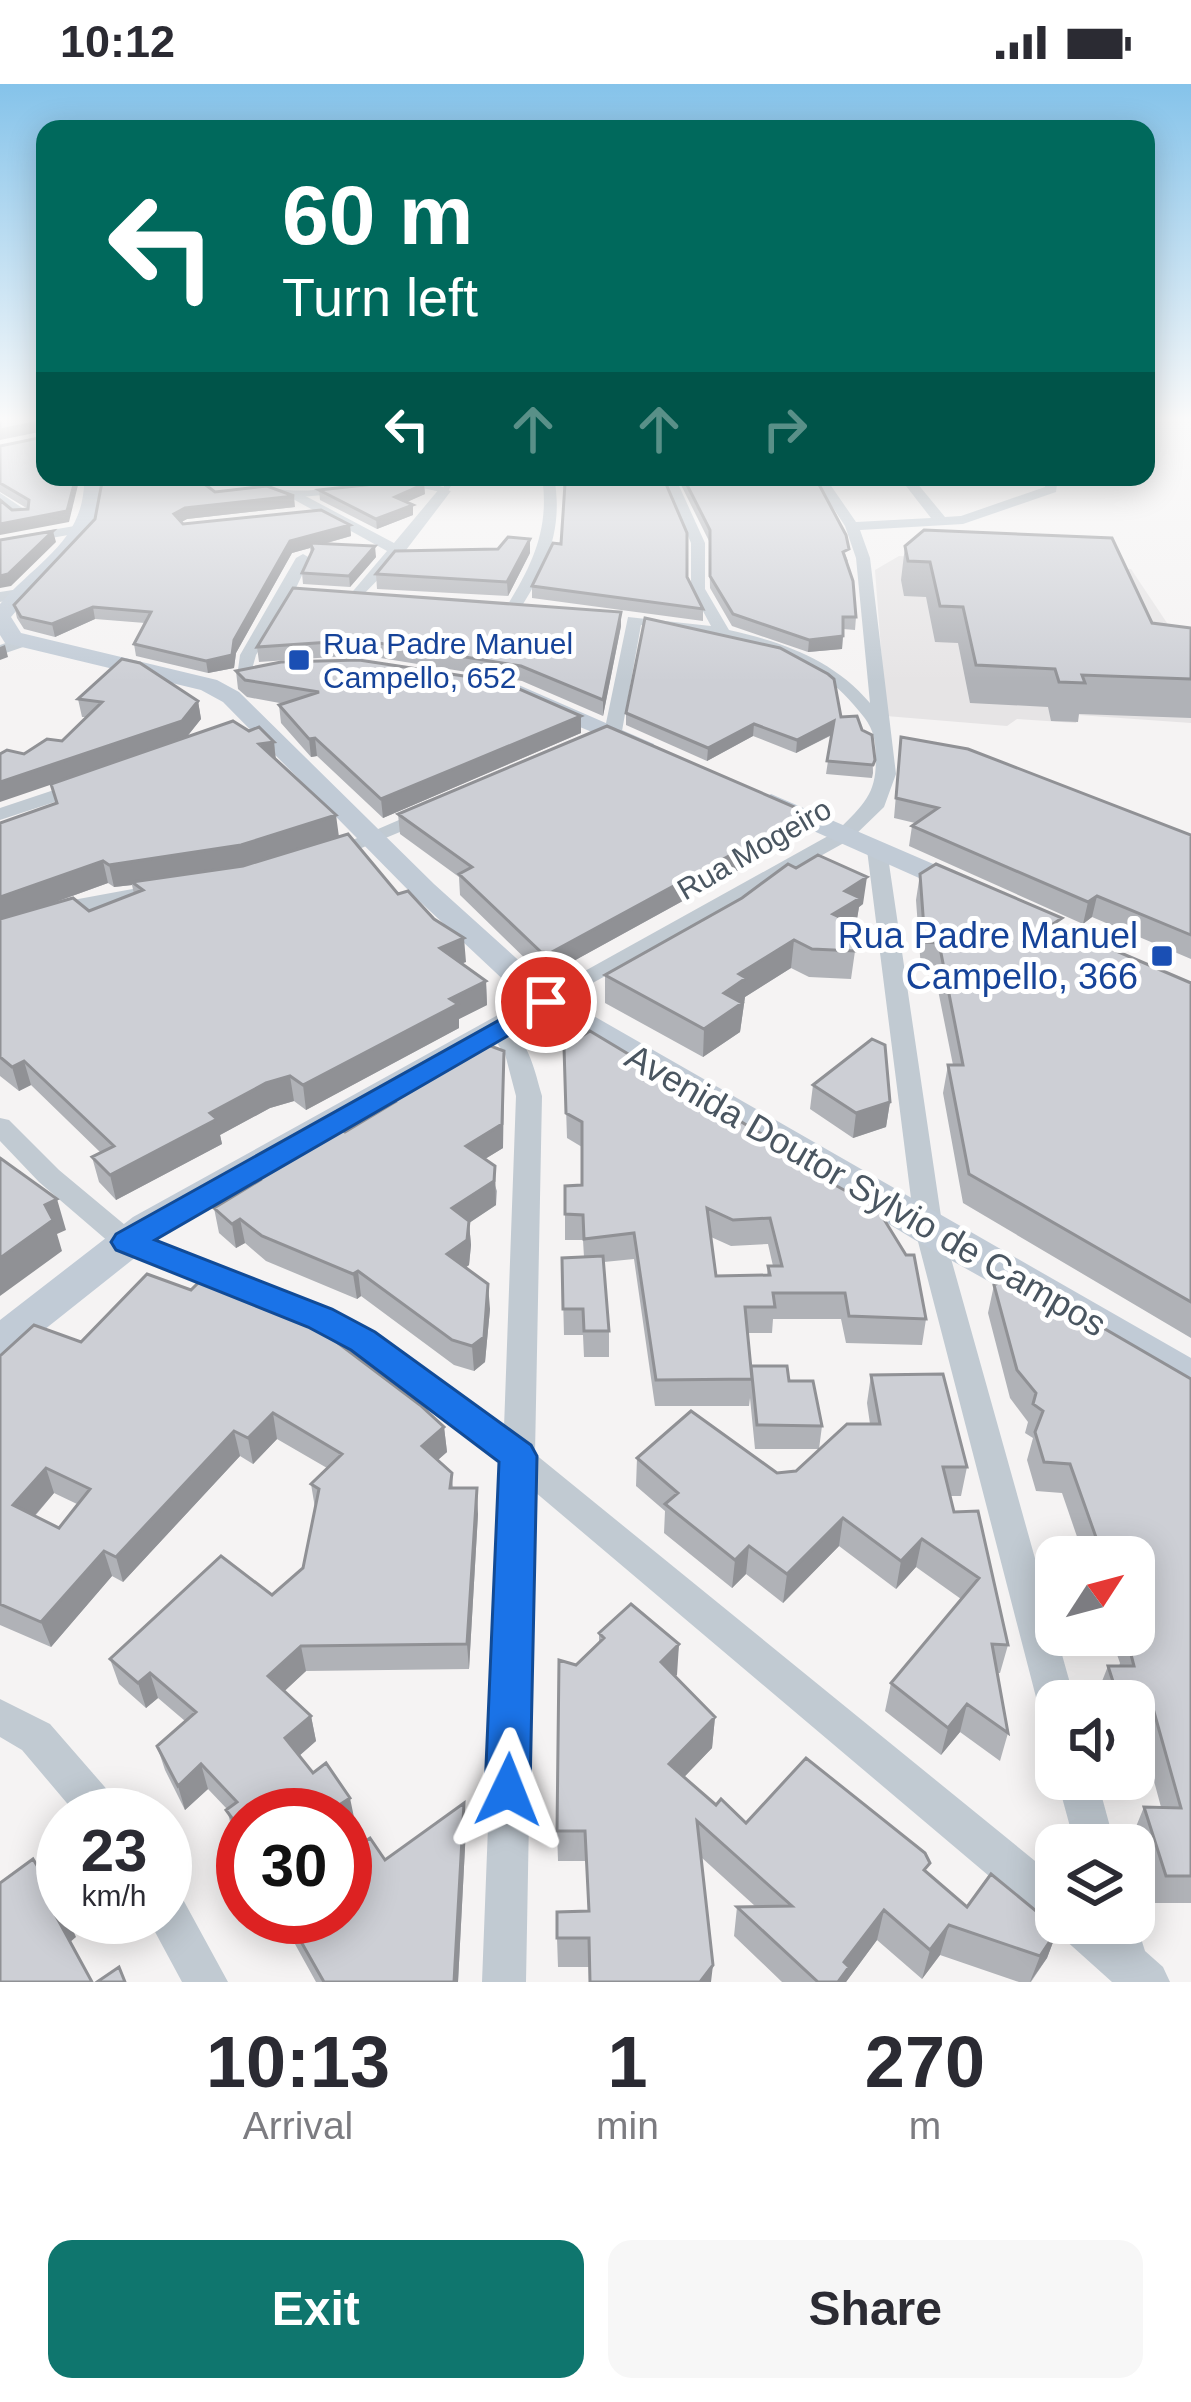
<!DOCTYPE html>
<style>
:root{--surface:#fff;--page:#f7f7f7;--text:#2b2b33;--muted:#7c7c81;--accent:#0f766e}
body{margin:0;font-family:Arial,sans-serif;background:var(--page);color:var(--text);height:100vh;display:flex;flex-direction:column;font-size:45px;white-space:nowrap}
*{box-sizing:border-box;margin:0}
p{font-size:39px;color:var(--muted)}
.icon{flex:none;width:66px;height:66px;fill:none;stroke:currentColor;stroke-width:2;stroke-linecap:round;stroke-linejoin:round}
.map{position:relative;height:1898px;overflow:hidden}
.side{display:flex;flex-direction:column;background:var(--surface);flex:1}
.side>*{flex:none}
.top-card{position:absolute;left:36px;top:36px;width:1119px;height:366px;border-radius:24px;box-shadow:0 6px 30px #0003;background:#00695c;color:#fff;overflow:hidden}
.needle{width:78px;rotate:54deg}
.fabs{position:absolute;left:1035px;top:1452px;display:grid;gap:24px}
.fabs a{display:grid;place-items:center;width:120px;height:120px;border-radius:24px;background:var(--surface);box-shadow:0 6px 30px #0003;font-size:60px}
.speed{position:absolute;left:36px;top:1704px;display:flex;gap:24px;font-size:60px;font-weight:700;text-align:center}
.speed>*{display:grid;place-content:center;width:156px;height:156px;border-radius:50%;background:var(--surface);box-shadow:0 6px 30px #0003;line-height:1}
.speed small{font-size:30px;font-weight:400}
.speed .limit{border:18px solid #d22;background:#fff;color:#111}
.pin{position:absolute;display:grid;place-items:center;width:102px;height:102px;color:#fff;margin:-51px;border:6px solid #fff;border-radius:50%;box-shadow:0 3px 12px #0007}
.me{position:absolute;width:132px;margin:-66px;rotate:2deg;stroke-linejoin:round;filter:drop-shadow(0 0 9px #0008)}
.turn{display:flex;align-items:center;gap:42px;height:252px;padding:0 48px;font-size:54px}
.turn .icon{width:156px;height:156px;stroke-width:2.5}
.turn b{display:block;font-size:84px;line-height:102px}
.lanes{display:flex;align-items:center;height:114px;padding:0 48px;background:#0003;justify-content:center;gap:60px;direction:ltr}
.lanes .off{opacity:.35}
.eta{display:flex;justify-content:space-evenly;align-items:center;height:204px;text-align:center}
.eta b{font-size:72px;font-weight:800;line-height:84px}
.button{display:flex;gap:24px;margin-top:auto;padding:24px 48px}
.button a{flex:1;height:138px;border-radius:24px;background:var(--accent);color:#fff;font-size:48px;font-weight:800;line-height:138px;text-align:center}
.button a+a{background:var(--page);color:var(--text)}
.status{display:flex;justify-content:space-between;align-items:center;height:84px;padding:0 60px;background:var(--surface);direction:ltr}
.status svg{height:33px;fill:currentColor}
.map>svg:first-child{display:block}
</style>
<div class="status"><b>10:12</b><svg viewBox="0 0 49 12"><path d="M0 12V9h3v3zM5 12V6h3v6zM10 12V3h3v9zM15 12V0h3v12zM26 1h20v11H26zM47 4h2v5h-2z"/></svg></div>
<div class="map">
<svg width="1191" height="1898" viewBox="0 0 1191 1898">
<rect width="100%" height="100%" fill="#f5f3f3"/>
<path fill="#e6e4e5" d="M899,472L1131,485L1191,575V639L1078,631L1076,639L1017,635L1007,642L886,632L875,486Z"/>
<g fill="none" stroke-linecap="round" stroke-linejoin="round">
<path stroke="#c1cad2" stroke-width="6" d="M239,393C304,435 377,381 445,407L452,393"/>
<path fill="#c1cad2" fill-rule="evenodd" d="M542,393H554C564,445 546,485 518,528L513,530L505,525C532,482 550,445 542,393Z
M663,393H675L705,459V505L729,546C783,558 834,576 870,619L856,474L845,442L813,393H825L856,438L931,434L899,393H912L945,433L961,432L1045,403L1046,393H1058L1056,408L963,440L860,446L870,474L896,690L884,723L851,755L546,925L534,918L538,913L837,747C869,716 879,706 875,660C873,642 865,634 853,620C801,559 714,554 641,541L622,647L598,660H586V652L605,644L628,533L711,542L691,505V459Z
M440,404L451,407L403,470L356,518L348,513L387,467L284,410L296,407L394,459Z
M0,409L27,427V433H17L0,419Z
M86,440L93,444L91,447L0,463V455Z
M303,470L310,474L296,504L331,511L323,516L292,513L256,571L251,589L237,593L240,571L296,474Z
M19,505L27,510L24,513L0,518V508Z
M23,553L31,558L29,561L0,571V561Z
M81,697L88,699V707L0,736V724Z
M429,723L436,725V733L335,775H321L318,771Z
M877,760L887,766L943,1146L1075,1617H1056V1635L1043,1630L1037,1617L915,1146L867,766Z
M165,799L172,801L176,805L172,809L86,826L0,857V843L73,816Z
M499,939C528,950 534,985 542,1012L535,1370L1056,1794V1839H1134V1832L1145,1867L1163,1883L1170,1898H1112L1063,1854L1058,1841L1041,1836L535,1408L526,1898H482L502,1381L352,1265L309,1242L117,1165L39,1098L0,1057V1034L9,1036L59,1086L137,1151L331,1226L374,1249L504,1344L516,1012L505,970L487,946Z
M0,1615L50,1640L117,1717L123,1731H77L22,1666L0,1653Z
M1057,1695H1097L1115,1761H1075Z
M165,1804L180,1810L228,1898H182L147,1833H165Z"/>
<path fill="#c1cbd6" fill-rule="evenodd" d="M84,393H102C105,460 49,488 11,533L21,549L217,596L239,608L434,800L557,911L1191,1274V1311L915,1156L546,932L161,1153L15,1269L0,1274V1236L133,1133L525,916L414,812L223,618L201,606L5,559L0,551V520C37,477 86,456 84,393Z
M498,599H514L654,660L651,665H633L498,609Z
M771,710L975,798L979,804L975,810H955L762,724L758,718Z"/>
</g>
<path fill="#b0b2b7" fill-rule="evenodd" d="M0,362L69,438L12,426L28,425L0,408Z
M561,393H663L687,493L703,525V537L532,514V502L561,460L565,408Z
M677,393H815L848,477L846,478L856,533L855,546L843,545L842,565L808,568L732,542L710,504L709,457Z
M424,400L425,410L406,418L413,421V431L377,445L320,416L319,406Z
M215,408L295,423L187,435L181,438L183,440L350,441L351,452L324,460L376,473L350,503L303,500L302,489L311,469L310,464L292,469L236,569L234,584L208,589L136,572L134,560L145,539L95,535L55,553L24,545L17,534L14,521L95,435Z
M530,455V469L508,512L377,505L376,490L498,465Z
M905,462L1152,539L1191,544V634L1079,630L1078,638L1051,637L1048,623L970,619L958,559L935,558L926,513L904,512L901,496Z
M293,504L621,542L603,632L522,597L362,571L259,578L257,563Z
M236,587L581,632V649L383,734L317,672L311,673L281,639L279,621L285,620L247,613L238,605Z
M78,615L198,617L201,635L186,654L249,647L274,658L276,676L339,752L466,878L461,879L486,897L487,921L459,935V944L306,1026L294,1017L270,1024L220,1051L222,1060L116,1116L99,1098L92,1073L101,1069L31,1001L19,1007L0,992V739L56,719L51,701L24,670L62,657L86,633H82ZM108,799L114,803L132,801L134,810L89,827L42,823Z
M626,629L841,633L872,651L873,689L872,694L826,690L832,651L796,669L753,652L707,677L626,641Z
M901,653L1191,751V875L1092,833L1083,840L909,762L912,742L915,739L894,734Z
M808,729L806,749L550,890H541L460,811L459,793L400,750L398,730Z
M920,790L1060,842L1191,899V1254L963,1119L943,1009L948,981H953L934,886L921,885L916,816Z
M863,820L859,823L856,841L853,843L855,867L851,895L809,893L791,884L745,913L740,948L703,973L605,919V891Z
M564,963L779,1070L926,1235L922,1261L846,1259L841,1235H773L772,1249H747L751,1287L789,1297L822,1342L819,1365H755L750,1314L749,1322H655L634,1175L604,1178L609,1247V1273H584L583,1251H564L562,1174L584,1173L583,1156H565V1102L582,1101V1063L567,1054ZM711,1153L731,1162L768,1160L773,1182H768L767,1191L716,1192Z
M504,967L503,1064L485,1075L497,1107L496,1121L469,1139L471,1161L469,1181L465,1184L490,1225L485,1278L474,1287L454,1281L361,1212L357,1215L266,1177L245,1159L236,1164L219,1149L214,1124L253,1101L250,1088L345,1048L387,1023L386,1012Z
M813,1001L890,1018L886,1043L853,1054L810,1025Z
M994,1201L1191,1295V1819H1153L1133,1750L1144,1723H1161L1138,1638H1134V1617H1100L1097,1610L1108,1582H1119L1120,1579L1110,1551H1134V1473H1084L1062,1409L1036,1407L1027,1376L1033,1354L1025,1349L1028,1338L1010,1314L988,1229Z
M81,1258L444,1343L447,1368L438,1376L452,1389L453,1404L478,1430L469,1585L306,1587L284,1607L311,1632L316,1657L299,1672L355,1738L345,1745L357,1763L385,1776L466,1744L458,1898H316L280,1833H345L243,1731V1764L233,1750L227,1725L208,1705L185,1726L165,1686L157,1662L185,1637L158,1614L146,1624L119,1600L110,1575L272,1511L303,1484L315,1424L311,1400L327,1384L277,1355L253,1380L240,1372L123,1498L112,1492L51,1563L0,1541V1272ZM54,1409L77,1420L59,1444L35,1432Z
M871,1291L967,1383L961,1412H950L954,1428L1008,1561L1000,1589H997L1008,1649L1000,1677L960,1648L941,1671L885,1627L891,1599L961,1515L916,1483L896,1505L839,1462L783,1519L746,1490L732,1504L664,1449L665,1427L636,1402L637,1374L777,1389L796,1387L870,1340L867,1319Z
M599,1549L679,1560L675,1592L715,1633L712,1664L684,1693L716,1721L746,1739L927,1790L967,1823L1058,1845L1047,1874L1031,1898H1019L940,1871L922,1895L877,1856L846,1898H782L734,1852L737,1823L755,1822L701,1773L589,1883H558L557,1854L588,1827L586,1777H558L557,1747L576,1581L599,1559Z"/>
<path fill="#909195" d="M42,337L44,347L0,356V346Z
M76,393H80L69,438L0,451V440L67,427Z
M424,400L425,410L396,423L395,413Z
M294,412L295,423L187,435L176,441L174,430L185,424Z
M413,421V431L377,445L376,435Z
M350,441L351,452L312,463L310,459V464L292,469L236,569L234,584L208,589L206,577L290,457Z
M53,447L56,458L11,502L0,504V492Z
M530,455V469L508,512L507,498Z
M375,462L376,473L350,503L349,492Z
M93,523L95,535L55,553L52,540Z
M621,528V542L603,632V616Z
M843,552L842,565L808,568L809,556Z
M5,561L8,573L0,576V563Z
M198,617L201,635L185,655L0,718V698Z
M581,632V649L383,734L381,715Z
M834,637L833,650L796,669L797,656Z
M754,640L753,652L707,677L708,664Z
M315,654L317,672L311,673L309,655Z
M274,658L276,679L259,660Z
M808,729L806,749L550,890V869Z
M336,731L339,753L244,784L132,798V801L114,803L109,781Z
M103,777L108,799L0,838V813Z
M867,793L863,820L859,823L856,841L830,858L833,830L845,807Z
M1097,812L1092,833L1083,840L1088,818Z
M464,854L466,878L441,887L440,864Z
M794,856L791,884L745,913L740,948L703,973L704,945L724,909L739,890Z
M486,897L487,921L459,935V944L306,1026L303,1001L450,915Z
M504,967L503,1064L467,1086L466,1062Z
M24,977L31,1001L19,1007L12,983Z
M290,992L294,1017L270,1024L220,1051L222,1060L116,1116L110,1091L210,1029L266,999Z
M890,1018L886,1043L853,1054L856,1029Z
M495,1082L496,1121L469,1139L471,1161L469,1181L449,1195L447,1170L452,1124Z
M57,1115L66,1146L57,1150L62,1167L0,1212V1174L45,1121Z
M240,1135L245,1159L236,1164L232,1140Z
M358,1187L361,1212L357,1215L353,1190Z
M488,1200L490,1225L485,1278L474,1287L472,1262Z
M273,1329L277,1355L253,1380L248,1354Z
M444,1343L447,1368L425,1387L422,1362Z
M234,1347L240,1372L123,1498L116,1473Z
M46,1384L54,1409L22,1446L13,1421Z
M477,1404L478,1430L469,1585L467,1560Z
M843,1434L839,1462L783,1519L787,1490Z
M922,1455L916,1483L896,1505L901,1477Z
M749,1462L746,1490L732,1504L735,1476Z
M104,1467L112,1492L51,1563L41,1538Z
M679,1560L677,1591L659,1609L661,1578Z
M301,1562L306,1587L274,1617L268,1592Z
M150,1589L158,1614L146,1624L138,1599Z
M967,1620L960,1648L941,1671L948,1644Z
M311,1632L316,1657L291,1679L285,1654Z
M715,1633L712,1664L668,1710L669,1680Z
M201,1680L208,1705L185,1726L178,1702Z
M350,1714L355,1738L345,1745V1731H334L333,1725Z
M464,1719L466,1744L458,1898H454Z
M63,1826V1833H67L76,1853L69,1859L56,1832Z
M884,1826L877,1856L846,1898H838L844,1878Z
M949,1841L940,1871L922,1895L930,1866Z
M1058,1845L1047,1874L1030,1898L1040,1872Z
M713,1881L711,1898H700Z"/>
<path fill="#cdcfd5" stroke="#909195" stroke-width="3" fill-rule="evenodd" d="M0,332H45V339L42,337L0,346Z
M45,349V393H76L67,427L0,440V416L12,426L28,425L29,416L0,399V362L44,353Z
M103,393H195L215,408L267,402L294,412L185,424L174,430L183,440L321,426L350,441L290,457L234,556L232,571L206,577L134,560L151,528L93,523L52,540L21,533L14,521L95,435Z
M563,393H663L687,449V493L703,525L532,502L553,459L561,460L565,400Z
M683,393H815L846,451L849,465L843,468L853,497L856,533H843V552L809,556L733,530L710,492V446Z
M393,398L424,400L395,413L413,421L376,435L319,406Z
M924,446L1112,454L1152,539L1191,544V595L1082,591L1085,599L1059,598L1055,585L976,581L963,523L940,522L930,478L908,477L905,462Z
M53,447L8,490L0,492V456Z
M508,453L530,455L507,498L376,490L395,467L498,465Z
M310,459L375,462L349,492L302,489L313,465Z
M293,504L621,528L603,616L521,582L360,556L257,563Z
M645,534L780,564L828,590L834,595L841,633L857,632L862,646L872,651L875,676L873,681L827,677L834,637L797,656L754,640L708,664L626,629Z
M122,575L140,579L198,617L182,637L0,698V670L7,666L24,670L47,655L62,657L102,618L78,615Z
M359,576L503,598L581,632L381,715L315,654L309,655L279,621L319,608L245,596L236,587L281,578Z
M233,637L249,647L259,643L274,658L259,660L336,731L241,761L109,781L103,777L0,813V739L57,719L51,700Z
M607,642L808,729L550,869L541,868L459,790L472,783L398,730Z
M901,653L968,665L1191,751V851L1097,812L1088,818L912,742L938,724L896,714Z
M348,750L398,810L408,807L434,835L464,854L440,864L486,897L450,915L458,920L303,1001L290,992L266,999L210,1029L217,1035L110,1091L92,1073L114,1062L24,977L12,983L0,973V835L73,814L89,827L143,806L132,798L243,782Z
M818,771L867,793L845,807L860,814L833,830L852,839L855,867L812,865L794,856L739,890L746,894L724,909L742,919L704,945L605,891L742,814L788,780L796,784Z
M936,780L1062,834L1053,840L1191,899V1218L969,1090L948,981H963L939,859L925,858L920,790Z
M590,947L780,1061L773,1067L877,1124L906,1171H914L926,1235L849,1232L845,1209H773L775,1223H745L752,1295L656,1296L634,1149L584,1155L583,1131L565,1130V1102L582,1101V1038L566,1029L564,963ZM707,1124L733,1136L770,1134L782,1182H768L770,1191L716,1192Z
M872,955L885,961L890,1018L856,1029L813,1001Z
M480,958L504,967L502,1040L466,1062L495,1082L494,1097L452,1124L469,1137L467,1156L447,1170L488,1200L484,1253L472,1262L452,1256L358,1187L353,1190L262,1152L240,1135L232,1140L214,1124L260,1096L250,1088L335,1040L345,1048L395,1018L386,1012Z
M0,1074L57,1115L45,1121L53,1136L0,1174Z
M603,1172L609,1247H584L583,1225H563L562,1174Z
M147,1190L191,1206L207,1190L249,1207L330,1253L420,1321L444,1343L422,1362L452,1389L450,1404H477L467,1560L301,1562L268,1592L311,1632L285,1654L313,1689L326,1679L350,1714L333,1725L337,1731H243V1749L226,1726L237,1718L201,1680L178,1702L157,1662L196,1628L150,1589L138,1599L110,1575L221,1472L272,1511L303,1484L319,1405L311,1400L342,1370L273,1329L248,1354L234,1347L116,1473L104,1467L41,1538L0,1520V1272L34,1241L81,1258ZM46,1384L90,1405L59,1444L13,1421Z
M1014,1192L1191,1295V1792H1166L1144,1723L1181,1724L1149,1610H1117L1108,1582H1134L1128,1559H1133L1130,1551H1134V1473H1103L1070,1380L1044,1378L1035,1348L1043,1327L1033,1320L1036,1309L1017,1286L994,1201Z
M751,1282H787L789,1297H813L822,1342L757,1341Z
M943,1290L967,1383H943L954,1428L978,1427L1008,1561L992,1560L1008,1649L967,1620L948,1644L891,1599L979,1494L922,1455L901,1477L843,1434L787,1490L749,1462L735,1476L665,1420L678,1409L637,1374L691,1327L777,1389L796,1387L847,1340H880L871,1291Z
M631,1520L679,1560L661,1578L715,1633L669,1680L716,1721L721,1715L746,1739L806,1674L925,1769L930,1779L924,1786L967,1823L991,1790L1058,1845L1040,1872L949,1841L930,1866L884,1826L844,1878L849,1883L838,1898H818L737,1823L792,1822L697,1737L713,1881L700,1898H590L589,1854H557V1828L589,1827L585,1747H557L559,1576L576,1581L604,1554L599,1549Z
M464,1719L454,1898H324L287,1833H345V1744L357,1763L370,1754L385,1776Z
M33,1775L63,1824V1826L56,1832L92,1898H0V1799Z
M119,1883L125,1898H97Z"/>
<linearGradient id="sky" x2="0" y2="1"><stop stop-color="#85c3ea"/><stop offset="0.56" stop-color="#fafafa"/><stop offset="1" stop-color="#fafafa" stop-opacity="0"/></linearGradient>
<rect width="1191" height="598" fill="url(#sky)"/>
<path fill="#1a73e8" stroke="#114b97" stroke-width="3" d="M546,910L556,913V924L155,1156L332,1225L375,1248L531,1361L537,1372L530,1706L524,1722L508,1729L492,1722L485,1706L499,1378L351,1266L308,1243L116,1166L111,1158L116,1150Z"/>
<g fill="#1a4fb4" stroke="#fff" stroke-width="4.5">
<rect x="287" y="564" width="24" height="24" rx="6"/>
<rect x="1150" y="860" width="24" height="24" rx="6"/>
</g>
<g text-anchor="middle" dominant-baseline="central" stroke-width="10" stroke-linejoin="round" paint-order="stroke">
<g font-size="30" fill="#164399" stroke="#fff" text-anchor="start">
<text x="323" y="559">Rua Padre Manuel<tspan x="323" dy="34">Campello, 652</tspan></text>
</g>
<g font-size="30" fill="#4a5661" stroke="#fff">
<text transform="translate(754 765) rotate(-30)">Rua Mogeiro</text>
</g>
<g font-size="36" fill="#164399" stroke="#fff" text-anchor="end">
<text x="1138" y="851">Rua Padre Manuel<tspan x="1138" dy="41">Campello, 366</tspan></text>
</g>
<g font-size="36" fill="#4a5661" stroke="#fff">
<text transform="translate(866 1106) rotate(30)">Avenida Doutor Sylvio de Campos</text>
</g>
</g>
</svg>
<div class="fabs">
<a><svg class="needle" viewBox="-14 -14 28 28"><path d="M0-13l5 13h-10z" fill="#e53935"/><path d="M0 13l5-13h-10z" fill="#7c7c81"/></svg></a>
<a><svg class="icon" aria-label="sound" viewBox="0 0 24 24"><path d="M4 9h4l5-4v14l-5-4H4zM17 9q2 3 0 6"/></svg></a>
<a><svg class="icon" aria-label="layers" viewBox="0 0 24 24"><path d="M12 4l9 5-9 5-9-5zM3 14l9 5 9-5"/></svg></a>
</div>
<div class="speed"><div>23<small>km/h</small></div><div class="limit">30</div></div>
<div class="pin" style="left:546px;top:918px;background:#d93025"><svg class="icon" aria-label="arrive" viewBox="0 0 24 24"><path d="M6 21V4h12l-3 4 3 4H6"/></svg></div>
<svg class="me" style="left:508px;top:1706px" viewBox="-20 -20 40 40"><path d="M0-17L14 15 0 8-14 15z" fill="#1a73e8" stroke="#fff" stroke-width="4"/></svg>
<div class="top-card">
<div class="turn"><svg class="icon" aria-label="left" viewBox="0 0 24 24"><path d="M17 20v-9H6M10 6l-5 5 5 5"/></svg><div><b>60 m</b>Turn left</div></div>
<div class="lanes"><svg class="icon" aria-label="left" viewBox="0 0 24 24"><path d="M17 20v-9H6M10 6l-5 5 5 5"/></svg><svg class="icon off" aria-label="ahead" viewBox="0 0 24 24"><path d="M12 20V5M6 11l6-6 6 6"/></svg><svg class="icon off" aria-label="ahead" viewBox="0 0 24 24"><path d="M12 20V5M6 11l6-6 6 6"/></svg><svg class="icon off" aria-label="right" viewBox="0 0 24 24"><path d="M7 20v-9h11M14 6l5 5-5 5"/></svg></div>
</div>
</div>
<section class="side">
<div class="eta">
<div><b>10:13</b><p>Arrival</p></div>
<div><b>1</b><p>min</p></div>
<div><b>270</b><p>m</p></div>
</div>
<div class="button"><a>Exit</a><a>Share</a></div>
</section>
